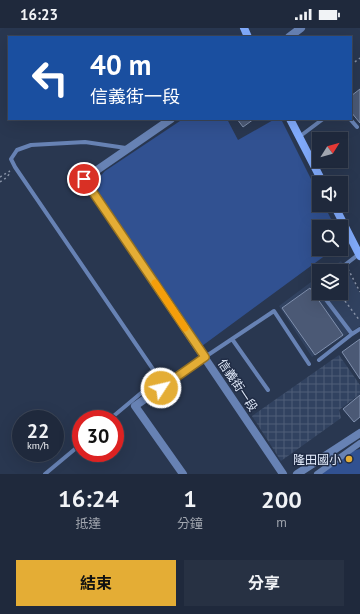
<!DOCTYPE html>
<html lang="zh-TW">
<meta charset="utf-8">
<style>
:root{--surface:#1f293c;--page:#273143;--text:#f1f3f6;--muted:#a1a6af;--line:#3c4556;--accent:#e4ad35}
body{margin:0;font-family:"PT Sans","Noto Sans TC",sans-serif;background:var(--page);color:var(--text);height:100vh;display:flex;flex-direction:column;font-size:15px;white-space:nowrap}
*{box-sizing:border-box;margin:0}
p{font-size:13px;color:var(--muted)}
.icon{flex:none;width:22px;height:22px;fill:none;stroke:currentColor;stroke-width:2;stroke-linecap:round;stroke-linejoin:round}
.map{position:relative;height:446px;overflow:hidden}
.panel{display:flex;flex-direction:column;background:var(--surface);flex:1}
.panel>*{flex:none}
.guide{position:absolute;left:8px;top:8px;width:344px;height:84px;border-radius:0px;box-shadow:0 4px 16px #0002,0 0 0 1px var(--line);background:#1a4fa0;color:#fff;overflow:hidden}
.needle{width:26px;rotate:53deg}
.fabs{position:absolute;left:312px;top:104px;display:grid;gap:8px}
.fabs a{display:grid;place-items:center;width:36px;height:36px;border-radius:0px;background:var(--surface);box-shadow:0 4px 16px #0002,0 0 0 1px var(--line);font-size:20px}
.speed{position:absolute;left:12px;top:382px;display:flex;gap:8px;font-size:20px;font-weight:700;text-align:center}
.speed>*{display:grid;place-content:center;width:52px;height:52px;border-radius:50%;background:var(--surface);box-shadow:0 4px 16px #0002,0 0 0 1px var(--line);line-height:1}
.speed small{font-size:10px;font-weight:400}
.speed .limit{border:6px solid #d22;background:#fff;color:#111}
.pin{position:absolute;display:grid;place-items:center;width:34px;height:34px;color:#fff;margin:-17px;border:2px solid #fff;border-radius:50%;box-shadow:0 1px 4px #0007}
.me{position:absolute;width:44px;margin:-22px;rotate:55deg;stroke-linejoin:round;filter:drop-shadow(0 0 3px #0008)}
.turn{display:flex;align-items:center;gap:14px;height:84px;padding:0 16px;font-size:18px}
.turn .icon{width:52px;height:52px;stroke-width:2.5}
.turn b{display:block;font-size:28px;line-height:34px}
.eta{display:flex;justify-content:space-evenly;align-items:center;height:68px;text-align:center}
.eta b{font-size:24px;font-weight:700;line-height:28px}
.action{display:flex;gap:8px;margin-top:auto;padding:8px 16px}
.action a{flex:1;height:46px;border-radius:0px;background:var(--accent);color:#111;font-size:16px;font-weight:700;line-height:46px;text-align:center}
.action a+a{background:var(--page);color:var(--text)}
.status{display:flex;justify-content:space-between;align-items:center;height:28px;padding:0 20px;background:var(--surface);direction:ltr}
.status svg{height:11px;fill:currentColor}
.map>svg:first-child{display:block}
</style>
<div class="status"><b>16:23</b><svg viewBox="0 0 49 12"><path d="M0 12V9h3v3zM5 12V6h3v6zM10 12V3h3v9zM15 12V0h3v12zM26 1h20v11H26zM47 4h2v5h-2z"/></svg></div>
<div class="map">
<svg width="360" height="446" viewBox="0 0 360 446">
<defs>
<pattern id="industrial-grid" width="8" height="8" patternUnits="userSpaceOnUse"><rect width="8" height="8" fill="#314260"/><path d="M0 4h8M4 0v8" fill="none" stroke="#4f5e78"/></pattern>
</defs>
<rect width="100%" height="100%" fill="#293750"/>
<path fill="#314260" d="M341,233L360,265V298L312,329L279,278L319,248V265H341V243H327Z"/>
<path fill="url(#industrial-grid)" d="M339,327L360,357V366L339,382L341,390L281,433L252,388Z"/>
<path fill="#315191" d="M183,91H227L238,112L275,91H281L319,167V177H324L335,199H319V221H334L202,318L99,165L95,154L105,143Z
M360,421V446H318L353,423Z"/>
<path fill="#4b5975" stroke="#8090ae" d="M360,61V95L351,84V68Z
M237,91H254L243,99Z
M310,260L343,307L315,327L282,280Z
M360,311V351L342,324Z
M360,367V389L354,394L343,381Z"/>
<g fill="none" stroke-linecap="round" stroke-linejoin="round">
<path stroke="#8792a7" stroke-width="1.5" stroke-dasharray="2 3" stroke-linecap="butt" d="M351,37L360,30
M0,149L10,143
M0,154L6,150L11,144
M348,241L360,264
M339,265L360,293"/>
<path stroke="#6782b4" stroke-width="4" d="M350,91L357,99
M299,109L323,91
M337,243L359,226
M319,257L317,258L319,262
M321,265L352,306L360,301
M232,311L268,362
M205,329L274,283L309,336
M319,332L352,306
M110,391L159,350L15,139L11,131L17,122L31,117L85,114L126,120
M45,446L81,416"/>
<path stroke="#6782b4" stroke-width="6" d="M317,446L360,415"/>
<path stroke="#6782b4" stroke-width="8" d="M289,9L301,0
M171,91L84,151L283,446
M183,446L135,378L205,329
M297,446L360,405"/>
<path stroke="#81abfc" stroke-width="8" d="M244,0L248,9
M290,91L323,155
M334,177L360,228"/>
</g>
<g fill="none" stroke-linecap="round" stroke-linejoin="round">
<g stroke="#947022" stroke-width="10">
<path id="route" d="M84,151L205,329L161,360"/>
</g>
<use href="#route" stroke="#e4ad35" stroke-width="7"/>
<path stroke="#f59e0b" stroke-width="7" d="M155,255L185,300"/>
</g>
<circle fill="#e4ad35" stroke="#202c45" stroke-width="1.5" cx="349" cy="431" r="4"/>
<g text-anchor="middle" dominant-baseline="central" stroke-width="3" stroke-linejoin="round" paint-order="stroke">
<g font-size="12" fill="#e4edfd" stroke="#202c45">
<text transform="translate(238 357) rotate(56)">信義街一段</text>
</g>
<g font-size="12" fill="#e4edfd" stroke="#202c45" text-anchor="end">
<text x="341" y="431">隆田國小</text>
</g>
</g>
</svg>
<div class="fabs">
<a><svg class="needle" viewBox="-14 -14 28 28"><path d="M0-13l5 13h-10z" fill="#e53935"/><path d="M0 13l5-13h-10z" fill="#a1a6af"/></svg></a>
<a><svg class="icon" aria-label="sound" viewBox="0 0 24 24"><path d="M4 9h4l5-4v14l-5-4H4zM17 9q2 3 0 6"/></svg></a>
<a><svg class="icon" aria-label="search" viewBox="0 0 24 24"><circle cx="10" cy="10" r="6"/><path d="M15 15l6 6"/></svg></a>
<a><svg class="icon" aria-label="layers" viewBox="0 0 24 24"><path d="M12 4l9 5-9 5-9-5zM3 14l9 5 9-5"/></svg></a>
</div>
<div class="speed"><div>22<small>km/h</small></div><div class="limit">30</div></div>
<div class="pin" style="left:84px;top:151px;background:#d93025"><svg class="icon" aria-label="arrive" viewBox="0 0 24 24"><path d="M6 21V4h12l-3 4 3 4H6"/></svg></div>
<svg class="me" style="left:161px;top:360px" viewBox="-20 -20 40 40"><circle r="17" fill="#e4ad35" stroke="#fff" stroke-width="3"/><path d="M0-11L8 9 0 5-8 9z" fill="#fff"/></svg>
<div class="guide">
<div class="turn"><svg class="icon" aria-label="left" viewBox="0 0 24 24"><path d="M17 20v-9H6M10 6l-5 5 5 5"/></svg><div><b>40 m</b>信義街一段</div></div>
</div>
</div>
<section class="panel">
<div class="eta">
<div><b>16:24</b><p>抵達</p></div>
<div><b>1</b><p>分鐘</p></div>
<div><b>200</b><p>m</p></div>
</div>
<div class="action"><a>結束</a><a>分享</a></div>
</section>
